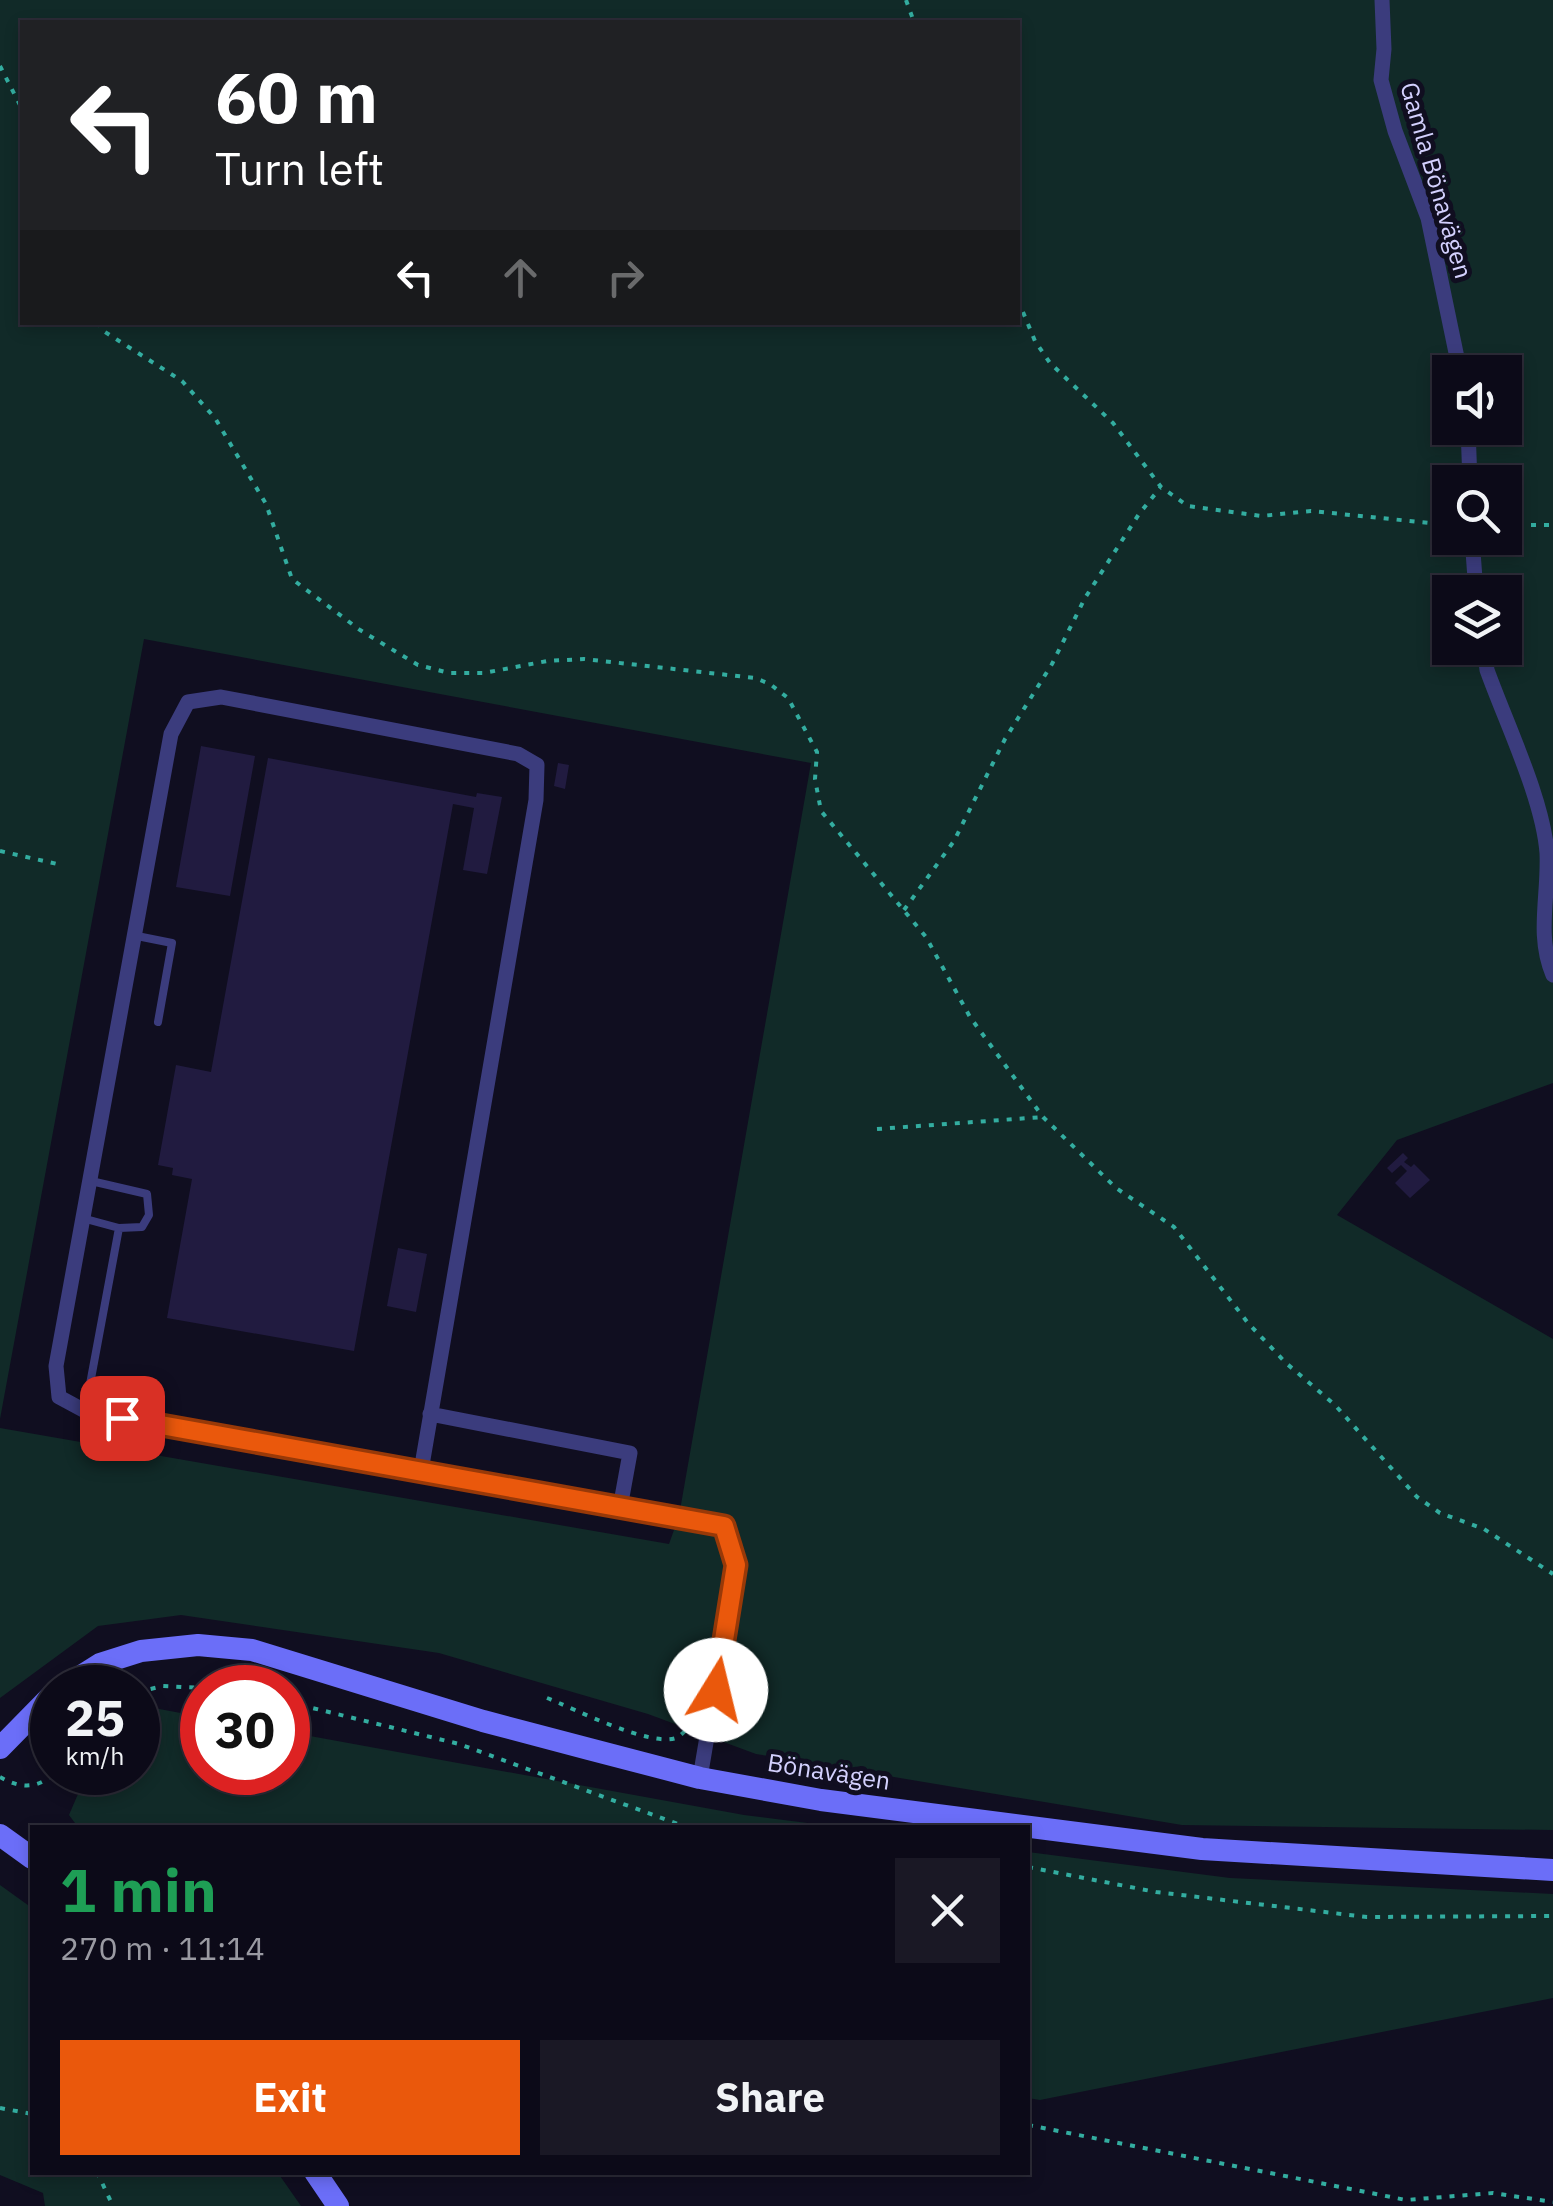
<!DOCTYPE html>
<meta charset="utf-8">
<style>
:root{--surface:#0c0a18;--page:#1a1825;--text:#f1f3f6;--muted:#9a9aa2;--line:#2c2b37;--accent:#ea580c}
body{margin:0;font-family:"IBM Plex Sans",sans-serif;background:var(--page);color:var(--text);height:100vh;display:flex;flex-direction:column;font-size:38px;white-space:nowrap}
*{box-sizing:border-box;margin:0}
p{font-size:32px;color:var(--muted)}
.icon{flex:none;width:55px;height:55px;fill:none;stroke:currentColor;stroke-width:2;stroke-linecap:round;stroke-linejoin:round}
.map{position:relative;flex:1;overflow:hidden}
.side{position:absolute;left:30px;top:1825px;width:1000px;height:350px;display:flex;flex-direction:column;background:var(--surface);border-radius:0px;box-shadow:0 5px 15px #0003,0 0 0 2px var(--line)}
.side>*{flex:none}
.guide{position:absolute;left:20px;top:20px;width:1000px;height:305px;border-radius:0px;box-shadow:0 5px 15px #0003,0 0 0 2px var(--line);background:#202124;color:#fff;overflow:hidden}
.controls{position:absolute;left:1432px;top:355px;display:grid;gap:20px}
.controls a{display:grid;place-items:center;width:90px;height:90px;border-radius:0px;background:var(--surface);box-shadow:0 5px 15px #0003,0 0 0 2px var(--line);font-size:50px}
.speed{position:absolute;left:30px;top:1665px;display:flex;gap:20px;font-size:50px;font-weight:700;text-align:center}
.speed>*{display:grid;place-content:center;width:130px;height:130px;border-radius:50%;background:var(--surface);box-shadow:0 5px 15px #0003,0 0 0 2px var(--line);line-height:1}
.speed small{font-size:25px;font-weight:400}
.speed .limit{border:15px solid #d22;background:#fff;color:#111}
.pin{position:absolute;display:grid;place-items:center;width:85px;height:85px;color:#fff;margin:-42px;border-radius:20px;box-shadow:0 5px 15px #0006}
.me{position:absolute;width:110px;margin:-55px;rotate:9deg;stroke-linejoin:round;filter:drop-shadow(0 0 8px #0008)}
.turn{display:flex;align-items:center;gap:35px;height:210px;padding:0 30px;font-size:45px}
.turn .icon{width:130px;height:130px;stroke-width:2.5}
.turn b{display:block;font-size:70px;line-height:85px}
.lanes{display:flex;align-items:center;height:95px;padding:0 30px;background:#0003;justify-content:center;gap:50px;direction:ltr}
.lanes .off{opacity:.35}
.round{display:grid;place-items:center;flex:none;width:105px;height:105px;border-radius:0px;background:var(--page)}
.summary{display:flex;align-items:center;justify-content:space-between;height:170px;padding:0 30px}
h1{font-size:60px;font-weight:700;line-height:75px;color:#1e9e55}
.primary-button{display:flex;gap:20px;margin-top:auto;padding:20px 30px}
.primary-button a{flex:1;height:115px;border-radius:0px;background:var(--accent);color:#fff;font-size:40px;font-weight:700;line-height:115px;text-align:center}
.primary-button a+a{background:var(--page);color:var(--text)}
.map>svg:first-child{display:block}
</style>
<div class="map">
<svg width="1553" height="2206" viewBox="0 0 1553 2206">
<rect width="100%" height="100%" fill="#100e20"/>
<path fill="#112a28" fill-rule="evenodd" d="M0,0H1553V1083L1397,1140L1337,1215L1553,1339V1830L1182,1825L756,1754L648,1714L439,1653L181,1615L98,1626L0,1698V1428L669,1544L679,1516L811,763L144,639L0,1419ZM22,22H1018V322H22ZM1450,372H1505V428H1450ZM1450,482H1505V538H1450ZM1450,592H1505V648H1450Z
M138,1705L202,1717V1772H288V1732L744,1815L839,1827H78L69,1815L87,1773L138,1772Z
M1028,1852L1230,1878L1553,1894V1998L1040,2100L1028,2098Z
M0,1885L32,1908V2172L278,2173L301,2206H45L43,2193L0,2175Z"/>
<path fill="#211b40" d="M201,746L255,756L230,896L176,887Z
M268,758L476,797L477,793L502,797L487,874L463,870L474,808L453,804L354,1351L167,1318L192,1179L172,1175L173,1168L158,1165L176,1065L211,1072Z
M558,763L569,765L565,789L554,786Z
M1403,1153L1408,1158L1404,1162L1411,1167L1414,1164L1430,1180L1410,1198L1395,1183L1407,1171L1401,1165L1392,1173L1387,1168Z
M398,1248L427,1254L416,1312L387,1306Z"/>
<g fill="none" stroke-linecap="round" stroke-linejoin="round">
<path stroke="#33ada0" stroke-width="4" stroke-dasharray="5 8" stroke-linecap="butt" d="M906,0L914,22
M0,66L22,109
M1018,300L1035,341L1050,363L1113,423L1161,487L1188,506L1261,516L1311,511L1450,525
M97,322L105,332L182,381L215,418L266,504L292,579L360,630L418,665L449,673H484L547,661L584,659L755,678L770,684L788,698L817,752L815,779L821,811L926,937L970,1017L1043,1117L1116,1188L1174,1227L1248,1323L1286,1363L1335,1405L1417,1497L1440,1513L1484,1529L1553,1574
M1505,525H1553
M0,851L57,864
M904,910L954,841L1005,739L1052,664L1085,598L1139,514L1160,488
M877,1129L1043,1117
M138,1692L163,1686L202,1688
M547,1698C575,1709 649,1747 676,1738C684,1734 687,1728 692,1721
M288,1702L459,1744L689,1828
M0,1777C21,1789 38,1789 56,1772
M1028,1867L1156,1892L1367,1917L1553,1916
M0,2108L32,2114
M1028,2125L1406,2200L1493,2193L1553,2202
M97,2172L113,2206"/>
<path stroke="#3b3c7d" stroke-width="8" d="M132,935L172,943L158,1022
M91,1181L147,1194L149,1215L142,1227L119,1228
M82,1218L119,1228L85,1411"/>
<path stroke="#3b3c7d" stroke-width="15" d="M1382,0L1384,49L1381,80L1395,131L1428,218L1460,372
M1468,428L1470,482
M1472,538L1476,592
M1484,648L1487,670C1506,723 1543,799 1547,853C1549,896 1536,935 1553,975
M430,1414L630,1453L620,1508
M421,1471L536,800L537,765L518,754L221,697L188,702L171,734L56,1366L59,1397L85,1411L724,1526L736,1565L700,1778"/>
<path stroke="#6b6ef8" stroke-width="22" d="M62,1688L100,1664L141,1651L198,1645L252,1650L483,1721L589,1749L700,1778L821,1800L1202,1849L1553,1870
M0,1748L52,1695
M0,1835L32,1858
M315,2172L338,2206"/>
</g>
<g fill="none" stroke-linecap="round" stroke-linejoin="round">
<g stroke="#983908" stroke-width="25">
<path id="route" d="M122,1418L724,1526L736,1565L716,1690"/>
</g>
<use href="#route" stroke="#ea580c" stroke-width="18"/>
</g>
<g text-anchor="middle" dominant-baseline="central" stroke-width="10" stroke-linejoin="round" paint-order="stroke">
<g font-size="25" fill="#d3d0fd" stroke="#100e20">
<text transform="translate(1437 180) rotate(74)">Gamla Bönavägen</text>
<text transform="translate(829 1771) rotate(9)">Bönavägen</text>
</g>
</g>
</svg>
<div class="controls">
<a><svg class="icon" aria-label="sound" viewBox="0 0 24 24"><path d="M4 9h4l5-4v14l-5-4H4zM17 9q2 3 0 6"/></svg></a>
<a><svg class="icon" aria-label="search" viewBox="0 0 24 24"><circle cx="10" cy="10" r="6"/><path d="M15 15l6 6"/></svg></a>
<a><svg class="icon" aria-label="layers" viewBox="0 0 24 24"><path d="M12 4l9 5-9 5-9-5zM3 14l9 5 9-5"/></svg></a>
</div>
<div class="speed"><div>25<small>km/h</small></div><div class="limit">30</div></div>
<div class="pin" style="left:122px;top:1418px;background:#d93025"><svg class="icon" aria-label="arrive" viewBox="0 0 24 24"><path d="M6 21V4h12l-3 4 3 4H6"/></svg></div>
<svg class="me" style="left:716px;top:1690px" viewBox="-20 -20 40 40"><circle r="19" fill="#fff"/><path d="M0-13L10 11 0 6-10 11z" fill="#ea580c"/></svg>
<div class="guide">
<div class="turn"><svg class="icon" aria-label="left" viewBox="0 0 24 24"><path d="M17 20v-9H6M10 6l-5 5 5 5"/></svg><div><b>60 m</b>Turn left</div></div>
<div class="lanes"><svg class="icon" aria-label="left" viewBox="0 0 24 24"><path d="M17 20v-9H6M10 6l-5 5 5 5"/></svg><svg class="icon off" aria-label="ahead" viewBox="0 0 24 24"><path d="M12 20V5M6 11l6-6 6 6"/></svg><svg class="icon off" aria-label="right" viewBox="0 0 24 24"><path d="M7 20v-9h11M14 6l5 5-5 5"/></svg></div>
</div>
<section class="side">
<div class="summary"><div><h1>1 min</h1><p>270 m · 11:14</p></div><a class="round"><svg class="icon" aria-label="close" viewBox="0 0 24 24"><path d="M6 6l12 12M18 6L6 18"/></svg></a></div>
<div class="primary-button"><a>Exit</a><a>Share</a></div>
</section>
</div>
